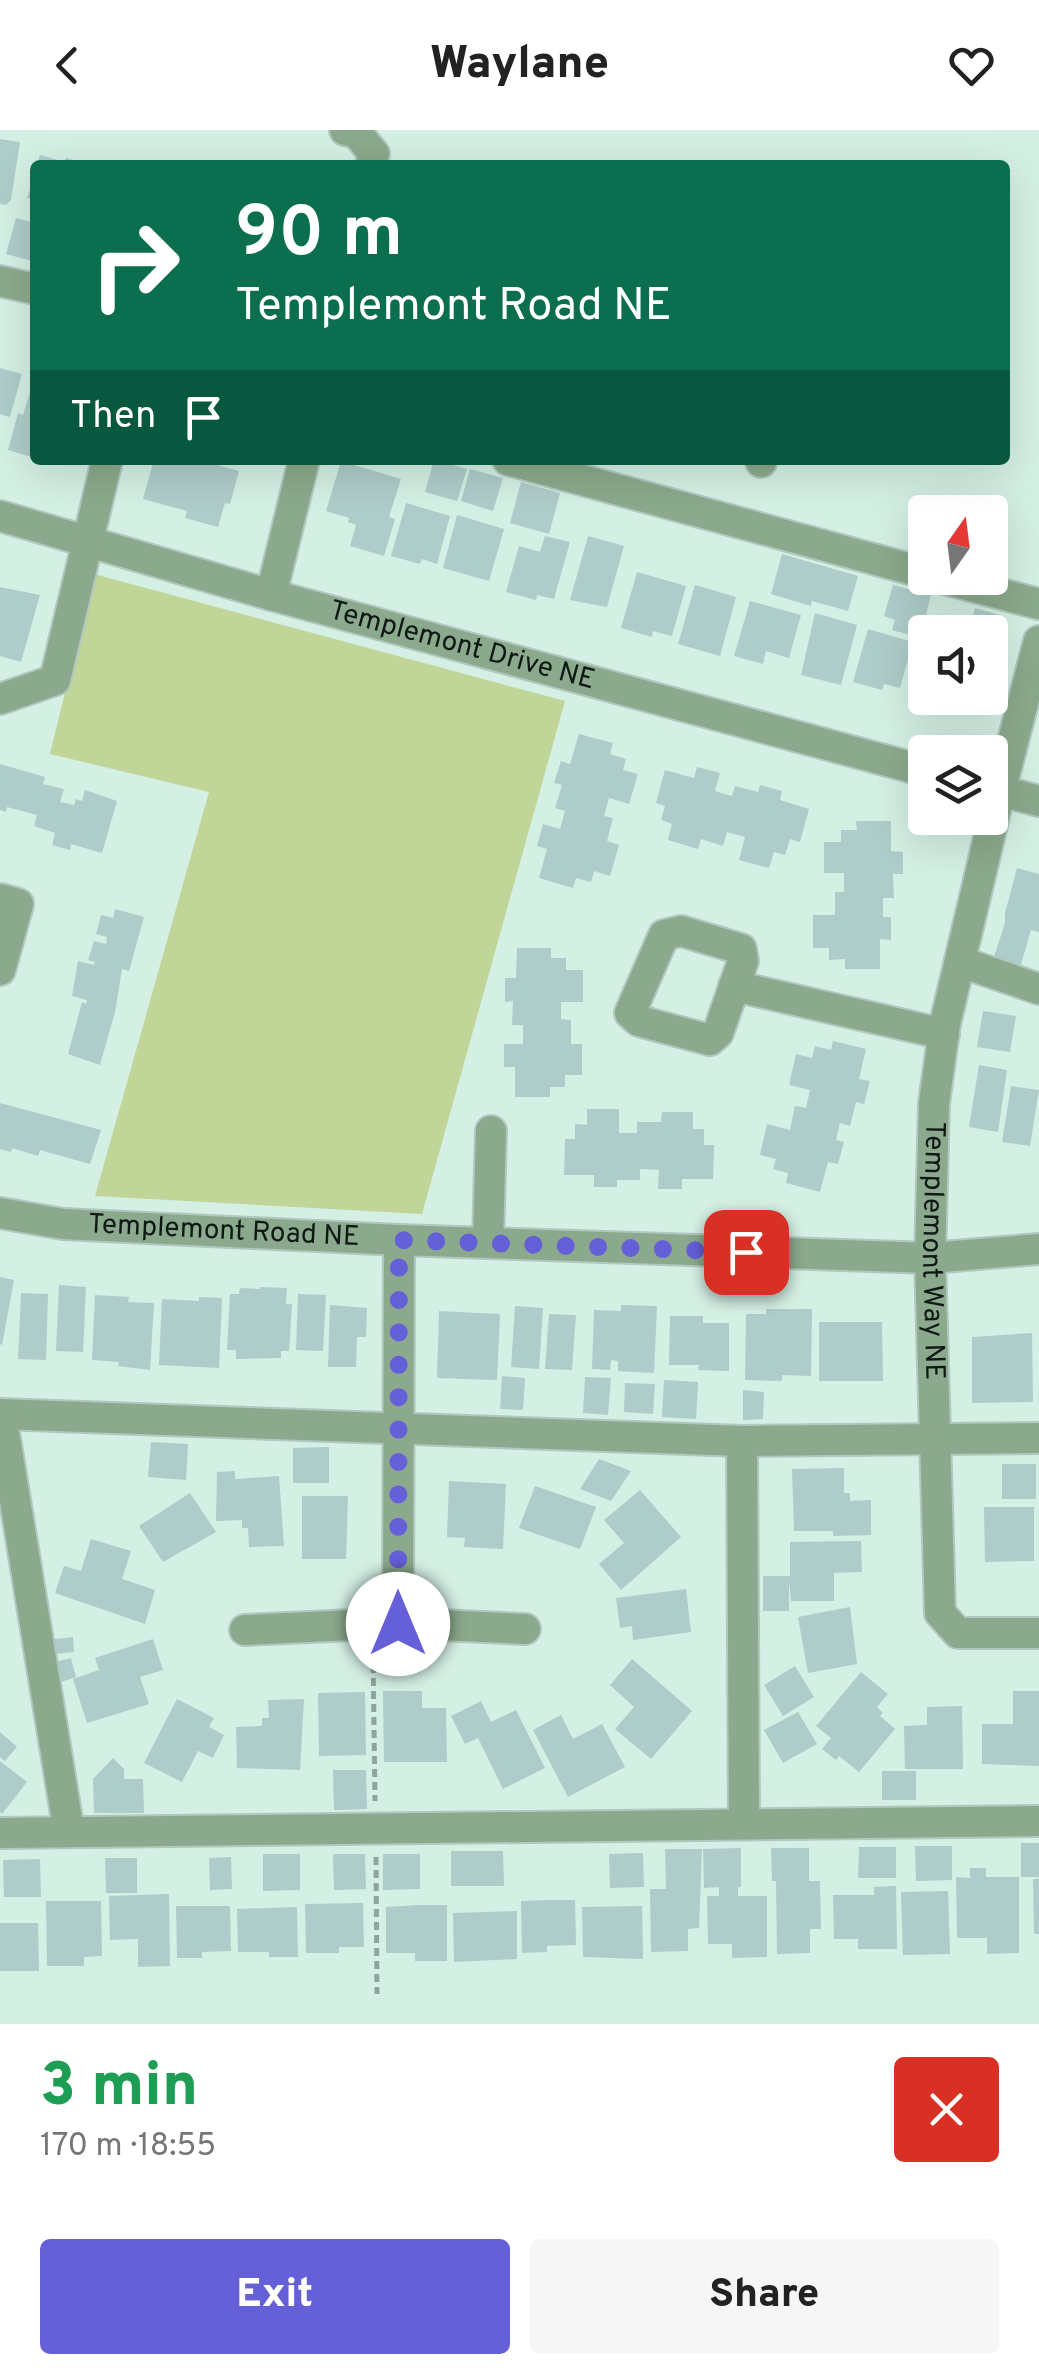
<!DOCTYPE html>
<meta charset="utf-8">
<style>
:root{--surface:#fff;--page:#f6f6f6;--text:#222;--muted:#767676;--accent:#655fd8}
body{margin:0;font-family:Overpass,sans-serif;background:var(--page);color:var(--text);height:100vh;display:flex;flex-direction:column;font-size:38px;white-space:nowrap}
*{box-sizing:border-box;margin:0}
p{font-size:32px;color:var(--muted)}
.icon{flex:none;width:55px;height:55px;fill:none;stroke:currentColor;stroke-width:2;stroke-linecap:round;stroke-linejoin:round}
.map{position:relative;height:1894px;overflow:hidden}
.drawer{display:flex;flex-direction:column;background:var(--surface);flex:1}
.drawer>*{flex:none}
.top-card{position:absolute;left:30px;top:30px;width:980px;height:305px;border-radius:10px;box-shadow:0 10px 40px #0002;background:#0b6e4f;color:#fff;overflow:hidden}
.needle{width:65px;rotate:14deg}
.buttons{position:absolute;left:908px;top:365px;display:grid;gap:20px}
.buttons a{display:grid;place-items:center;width:100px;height:100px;border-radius:10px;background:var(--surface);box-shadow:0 10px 40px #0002;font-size:50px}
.pin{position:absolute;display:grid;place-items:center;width:85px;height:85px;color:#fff;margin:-42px;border-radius:20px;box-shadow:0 5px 15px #0006}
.me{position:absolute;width:110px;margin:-55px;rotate:0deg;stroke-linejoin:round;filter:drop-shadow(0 0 8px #0008)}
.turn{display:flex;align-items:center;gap:35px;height:210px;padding:0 40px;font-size:45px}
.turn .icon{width:130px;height:130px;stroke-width:2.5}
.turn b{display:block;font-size:70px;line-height:85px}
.then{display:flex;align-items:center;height:95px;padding:0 40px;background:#0003;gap:20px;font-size:38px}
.round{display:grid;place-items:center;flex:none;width:105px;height:105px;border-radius:10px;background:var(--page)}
.overview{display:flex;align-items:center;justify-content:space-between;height:170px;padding:0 40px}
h1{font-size:60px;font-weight:800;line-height:75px;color:#1e9e55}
.action{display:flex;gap:20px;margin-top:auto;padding:20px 40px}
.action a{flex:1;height:115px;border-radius:10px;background:var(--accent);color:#fff;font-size:40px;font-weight:800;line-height:115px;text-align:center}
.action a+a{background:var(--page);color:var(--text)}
header{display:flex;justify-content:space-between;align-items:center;height:130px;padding:0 40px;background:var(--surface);font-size:45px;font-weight:800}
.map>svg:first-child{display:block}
</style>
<header><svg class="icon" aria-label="back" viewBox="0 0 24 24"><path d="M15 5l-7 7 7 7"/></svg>Waylane<svg class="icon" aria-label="heart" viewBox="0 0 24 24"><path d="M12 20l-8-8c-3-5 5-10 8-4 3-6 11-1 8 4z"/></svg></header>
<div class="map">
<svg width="1039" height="1894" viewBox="0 0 1039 1894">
<rect width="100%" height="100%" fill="#d4efe4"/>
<path fill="#c0d597" d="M94,444L565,571L422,1084L95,1066L209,662L50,624Z"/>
<path fill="#aeccc9" d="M0,9L20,12L11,70L6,75L0,74Z
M40,25L65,32L66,28L77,31L76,35H37Z
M35,44V70L27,68Z
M16,88L35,93V132L6,124Z
M0,238L22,244L10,287L0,284Z
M35,245V328L8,320L18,283L23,285Z
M154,330H199L239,341L230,374L225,373L218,397L185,388L187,381L143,369Z
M434,330L467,339L457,371L425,362Z
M341,331L401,349L389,387L395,389L384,426L350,416L356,395L348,392L349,388L326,381Z
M470,339L503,348L493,381L461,371Z
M521,352L560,363L549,404L510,393Z
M406,373L450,386L437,434L422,429L420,434L391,426Z
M457,385L504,399L489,451L443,438Z
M545,406L570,412L554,469L537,465L536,470L506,462L519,416L540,422Z
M588,406L624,416L607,477L570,470Z
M782,424L858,446L848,481L812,471L811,476L771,464Z
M637,442L686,456L672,506L653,501L652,507L621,498Z
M695,455L736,467L720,526L678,514Z
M893,455L931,465L920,508L892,500L895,490L884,486Z
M0,457L40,465L21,532L0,526Z
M750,471L801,485L789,528L766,521L763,534L734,526Z
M975,478L1000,485L991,518L990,502H969Z
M815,483L857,495L841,555L801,545Z
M868,499L913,512L900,558L884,554L882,560L853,552Z
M920,518L925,520V565L909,561Z
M937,568H968L966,577Z
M579,604L613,613L610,624L626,629L623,640L638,644L629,674L609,668L604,686L613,688L607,711L619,715L610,746L594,741L591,752L576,748L573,758L539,748L547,719L537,716L543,694L560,699L565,681L555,678L562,655L554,653L561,631L570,634Z
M0,634L45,647L43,654L64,659L60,672L74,675L76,669L82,671L85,660L117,671L102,723L71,714L70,720L52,715L55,703L34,696L37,685L7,677L6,682L0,680Z
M697,637L720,643L715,661L732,666L735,656L758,662L760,655L782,661L780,670L809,679L800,712L790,709L785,725L774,722L769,738L739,730L745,707L727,702L723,716L701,709L698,719L668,710L672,694L661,690L665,676L656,673L665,640L694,648Z
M856,691H891V721L903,722V744H893L894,768H883V787H891V810L880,809V839H845V829L829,830V818H813V785H835V762H844V743H824V712H841V700H857Z
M1017,738L1039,744V802L1031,800L1019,841L992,833L1005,793V783Z
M115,779L144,787L129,841L122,839L115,882L100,935L68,924L82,872L86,874L87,870L72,866L78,831L94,835L95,832L88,830L94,811L106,814L107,807L96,804L101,785L113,788Z
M517,818H551V828H566V840H583V872H561V889L571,890V914H582V945H565V957H550V967H515V937H504V914H523V895H512L513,871L505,872V848H516Z
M983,881L1016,886L1010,922L977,917Z
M833,911L866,919L859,949L870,951L864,974L856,972L850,996L840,993L836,1010L844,1012L838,1034L828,1032L820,1062L786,1053L788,1043L773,1039L776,1029L760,1025L767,994L790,1000L795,976L806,978L810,960L789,955L796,924L812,928L815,916L831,920Z
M979,935L1007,940L998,1002L969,997Z
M1011,956L1039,960L1030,1016L1002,1012Z
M0,973L101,1000L90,1034L40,1020L38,1026L12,1018L11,1022L0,1019Z
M587,979H619V1003H637V992H661L662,982H693V999H704V1015H714L713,1049H682V1059H658L659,1040L640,1039V1050H617V1057H594V1045H564L565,1009H575V994L587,995Z
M0,1147L14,1150L2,1215L0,1214Z
M59,1155L86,1157L83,1222L56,1221Z
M260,1157L287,1158L286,1174H292L289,1221H281V1228L236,1229V1220H227L230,1164H239L240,1158L260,1159Z
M21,1163L48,1164L46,1230L18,1229Z
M298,1164L326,1165L323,1221L296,1220Z
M95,1165L129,1167L128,1172L154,1173L150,1240L118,1236L119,1232L92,1230Z
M199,1167L222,1168L219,1238L159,1235L162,1169L199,1171Z
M330,1175L367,1178L366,1207H357L356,1237H328Z
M621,1175L657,1176L654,1243L618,1241V1231L611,1230L610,1240L592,1239L594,1180L621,1181Z
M515,1176L543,1178L539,1239L511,1237Z
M766,1179H812L811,1246L782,1245V1251L745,1250L746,1184H766Z
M439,1181L500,1184L497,1250L437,1248Z
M549,1184L576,1185L572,1240L545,1239Z
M670,1186H703V1193H729V1241L698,1240L699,1235H669Z
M819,1192H882L883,1251H819Z
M1032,1203L1033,1272L972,1273V1207Z
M502,1246L525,1248L523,1280L500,1279Z
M585,1247L611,1248L608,1285L583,1283Z
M664,1250L698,1252L696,1289L662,1287Z
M625,1253L655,1254L653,1284L624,1282Z
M743,1260L764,1262L763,1289L743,1290Z
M151,1312L188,1314L186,1350L148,1347Z
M329,1317V1353H293V1318Z
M599,1329L631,1341L611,1371L580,1359Z
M1002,1334H1036V1369H1002Z
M844,1338V1363H850V1371L871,1370V1405L833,1406V1401H794L792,1339Z
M235,1341V1349L279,1346L284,1416L249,1417L248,1398H242V1390L216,1391L217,1342Z
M449,1351L506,1354L503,1419L464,1417L465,1408L447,1407Z
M535,1356L596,1377L580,1419L519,1398Z
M640,1360L681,1407L621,1460L599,1434L624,1413L604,1390Z
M190,1363L216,1402L163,1432L139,1396Z
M302,1366H348L346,1429H302Z
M984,1377H1034V1431L985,1432Z
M91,1409L131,1421L122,1449L155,1460L145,1494L55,1463L64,1436L81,1441Z
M861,1411L862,1442L834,1443V1471H791L789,1450V1481H763V1446H790V1412Z
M686,1459L691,1502L633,1510L632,1496L620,1498L616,1468Z
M850,1477L857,1534L808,1543L798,1487Z
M73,1507L74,1522L55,1524L54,1509Z
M153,1509L163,1540L140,1547L149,1574L87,1593L73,1549L99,1540L95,1528Z
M71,1528L76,1547L61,1552L55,1532Z
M632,1529L692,1581L651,1629L615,1599L634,1577L610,1555Z
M795,1536L814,1567L783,1586L764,1555Z
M861,1542L888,1564L877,1577L883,1583L880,1586L895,1599L859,1642L839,1626L836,1630L822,1619L831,1608L816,1596Z
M383,1561H422V1578H446L447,1632H384Z
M1013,1561H1039V1636L982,1634V1594H1013Z
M365,1562L366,1625L319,1626L318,1563Z
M177,1569L214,1588L209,1597L224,1605L213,1628L198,1621L182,1652L144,1633Z
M304,1569L300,1640L237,1638L236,1597L262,1596V1588H269L268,1570Z
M481,1571L491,1592L516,1580L545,1638L503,1659L478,1608L465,1614L451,1586Z
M962,1576L963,1639H905L904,1596L927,1595V1577Z
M798,1582L817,1614L783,1633L764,1600Z
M561,1585L573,1609L602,1594L625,1637L568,1667L533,1600Z
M0,1602L17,1617L5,1631L0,1627Z
M113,1628L124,1639V1649H143L144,1683H94L93,1649Z
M0,1631L27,1652L2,1684L0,1682Z
M333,1640H366L367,1679L334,1680Z
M882,1641H916V1670H882Z
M1021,1713H1039V1747H1021Z
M915,1716H952V1750L916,1751Z
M859,1717H896V1748H858Z
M741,1718V1757H738V1766H767V1827L732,1828V1814H708L707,1766H719V1757L704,1758L703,1719Z
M771,1718H809V1751H820L821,1799H810V1823L777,1824L776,1751H772Z
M665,1719H702L699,1798L688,1799V1821L651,1822L650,1759H666Z
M451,1721H503L504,1756H451Z
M643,1723L644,1757L610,1758L609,1724Z
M263,1724H300V1760L263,1761Z
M333,1724H365L366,1759L334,1760Z
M383,1724H420V1759L383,1760Z
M231,1727L232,1759L210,1760L209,1728Z
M105,1728H137V1763H106Z
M40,1729L41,1767H4L3,1730Z
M970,1738H986V1747H1019V1823L987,1824V1808H957L956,1747L970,1748Z
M1033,1749H1039V1804H1034Z
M896,1756L897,1819H858V1809H834L833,1765H874V1757Z
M948,1761L950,1824L903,1825L901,1762Z
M169,1764L170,1836L138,1837V1809L110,1810L109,1766Z
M547,1770H575L576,1815L547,1816V1822L522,1823L521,1771Z
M46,1771H101L102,1826L84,1827V1836H47Z
M363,1773L364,1817H339V1823H306L305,1774Z
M417,1775H447V1831H415V1823H386V1777Z
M176,1776H230L231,1821L202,1822V1828H177Z
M642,1776L643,1829L583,1827L582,1777Z
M297,1777L298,1827H269V1822H238L237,1779Z
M517,1781V1829L454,1832L453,1783Z
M0,1793H38L39,1841H0Z"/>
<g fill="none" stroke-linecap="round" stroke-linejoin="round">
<g stroke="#b0c8bf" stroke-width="34">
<g id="minor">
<path d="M345,0L357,3L374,24L371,35"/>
<path d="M0,151L35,159"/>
<path d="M508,330L925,443"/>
<path d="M761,332V330"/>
<path id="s1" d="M0,386L271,465L925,641"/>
<path d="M941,448L1039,474"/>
<path d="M271,465L304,330"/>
<path id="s2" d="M1039,511L1000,661L945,894L934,973L930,1128L940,1483L958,1503H1039"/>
<path d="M0,569L55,550L107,330"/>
<path d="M990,658L1039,671"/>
<path d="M0,769L18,774L0,840"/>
<path d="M681,801L741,819L743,831L718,903L710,910L639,891L630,883L664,805Z"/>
<path d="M961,832L1039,859"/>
<path d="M734,856L944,904"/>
<path id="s3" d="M0,1083L63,1094L399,1110L930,1128L1039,1119"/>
<path d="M488,1112L491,1001"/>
<path d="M0,1284L742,1311L1039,1308"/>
<path d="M1,1284L69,1702"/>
<path d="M742,1311L744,1694"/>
<path d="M398,1493L399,1110"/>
<path d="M245,1500L398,1493L525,1499"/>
<path d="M0,1703L1039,1691"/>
</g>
</g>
<path stroke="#8fa49c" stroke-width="5" stroke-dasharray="8 5" stroke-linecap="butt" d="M373,1522L375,1671
M376,1727L377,1864"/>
<use href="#minor" stroke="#8ba98c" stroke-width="30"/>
</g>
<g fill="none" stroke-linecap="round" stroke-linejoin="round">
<path stroke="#655fd8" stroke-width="18" stroke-dasharray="0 32.4" d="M398,1494L399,1110L746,1122"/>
</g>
<g text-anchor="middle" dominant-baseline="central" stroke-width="10" stroke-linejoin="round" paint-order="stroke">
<g font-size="28" fill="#0e1814" stroke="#d4efe4">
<text stroke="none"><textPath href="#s1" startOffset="480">Templemont Drive NE</textPath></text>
<text stroke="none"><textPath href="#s3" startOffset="225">Templemont Road NE</textPath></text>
<text stroke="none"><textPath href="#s2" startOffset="622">Templemont Way NE</textPath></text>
</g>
</g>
</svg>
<div class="buttons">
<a><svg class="needle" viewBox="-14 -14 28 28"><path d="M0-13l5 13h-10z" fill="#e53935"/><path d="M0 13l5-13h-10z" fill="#767676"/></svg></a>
<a><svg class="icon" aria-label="sound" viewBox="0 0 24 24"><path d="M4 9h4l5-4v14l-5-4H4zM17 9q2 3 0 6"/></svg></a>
<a><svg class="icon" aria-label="layers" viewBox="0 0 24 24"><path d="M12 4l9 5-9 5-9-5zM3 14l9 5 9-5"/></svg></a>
</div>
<div class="pin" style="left:746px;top:1122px;background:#d93025"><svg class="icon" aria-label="arrive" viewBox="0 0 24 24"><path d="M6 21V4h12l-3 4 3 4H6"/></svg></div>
<svg class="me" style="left:398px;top:1494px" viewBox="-20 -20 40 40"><circle r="19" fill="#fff"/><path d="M0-13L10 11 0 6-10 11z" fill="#655fd8"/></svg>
<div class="top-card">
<div class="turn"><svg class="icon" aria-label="right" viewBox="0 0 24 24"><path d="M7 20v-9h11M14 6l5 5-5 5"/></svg><div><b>90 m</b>Templemont Road NE</div></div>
<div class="then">Then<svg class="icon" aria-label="arrive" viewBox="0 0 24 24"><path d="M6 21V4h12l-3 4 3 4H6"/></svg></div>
</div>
</div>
<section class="drawer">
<div class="overview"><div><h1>3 min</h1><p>170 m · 18:55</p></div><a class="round" style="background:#d93025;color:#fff"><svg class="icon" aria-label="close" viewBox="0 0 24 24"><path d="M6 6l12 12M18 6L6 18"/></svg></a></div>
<div class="action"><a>Exit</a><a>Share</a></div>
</section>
